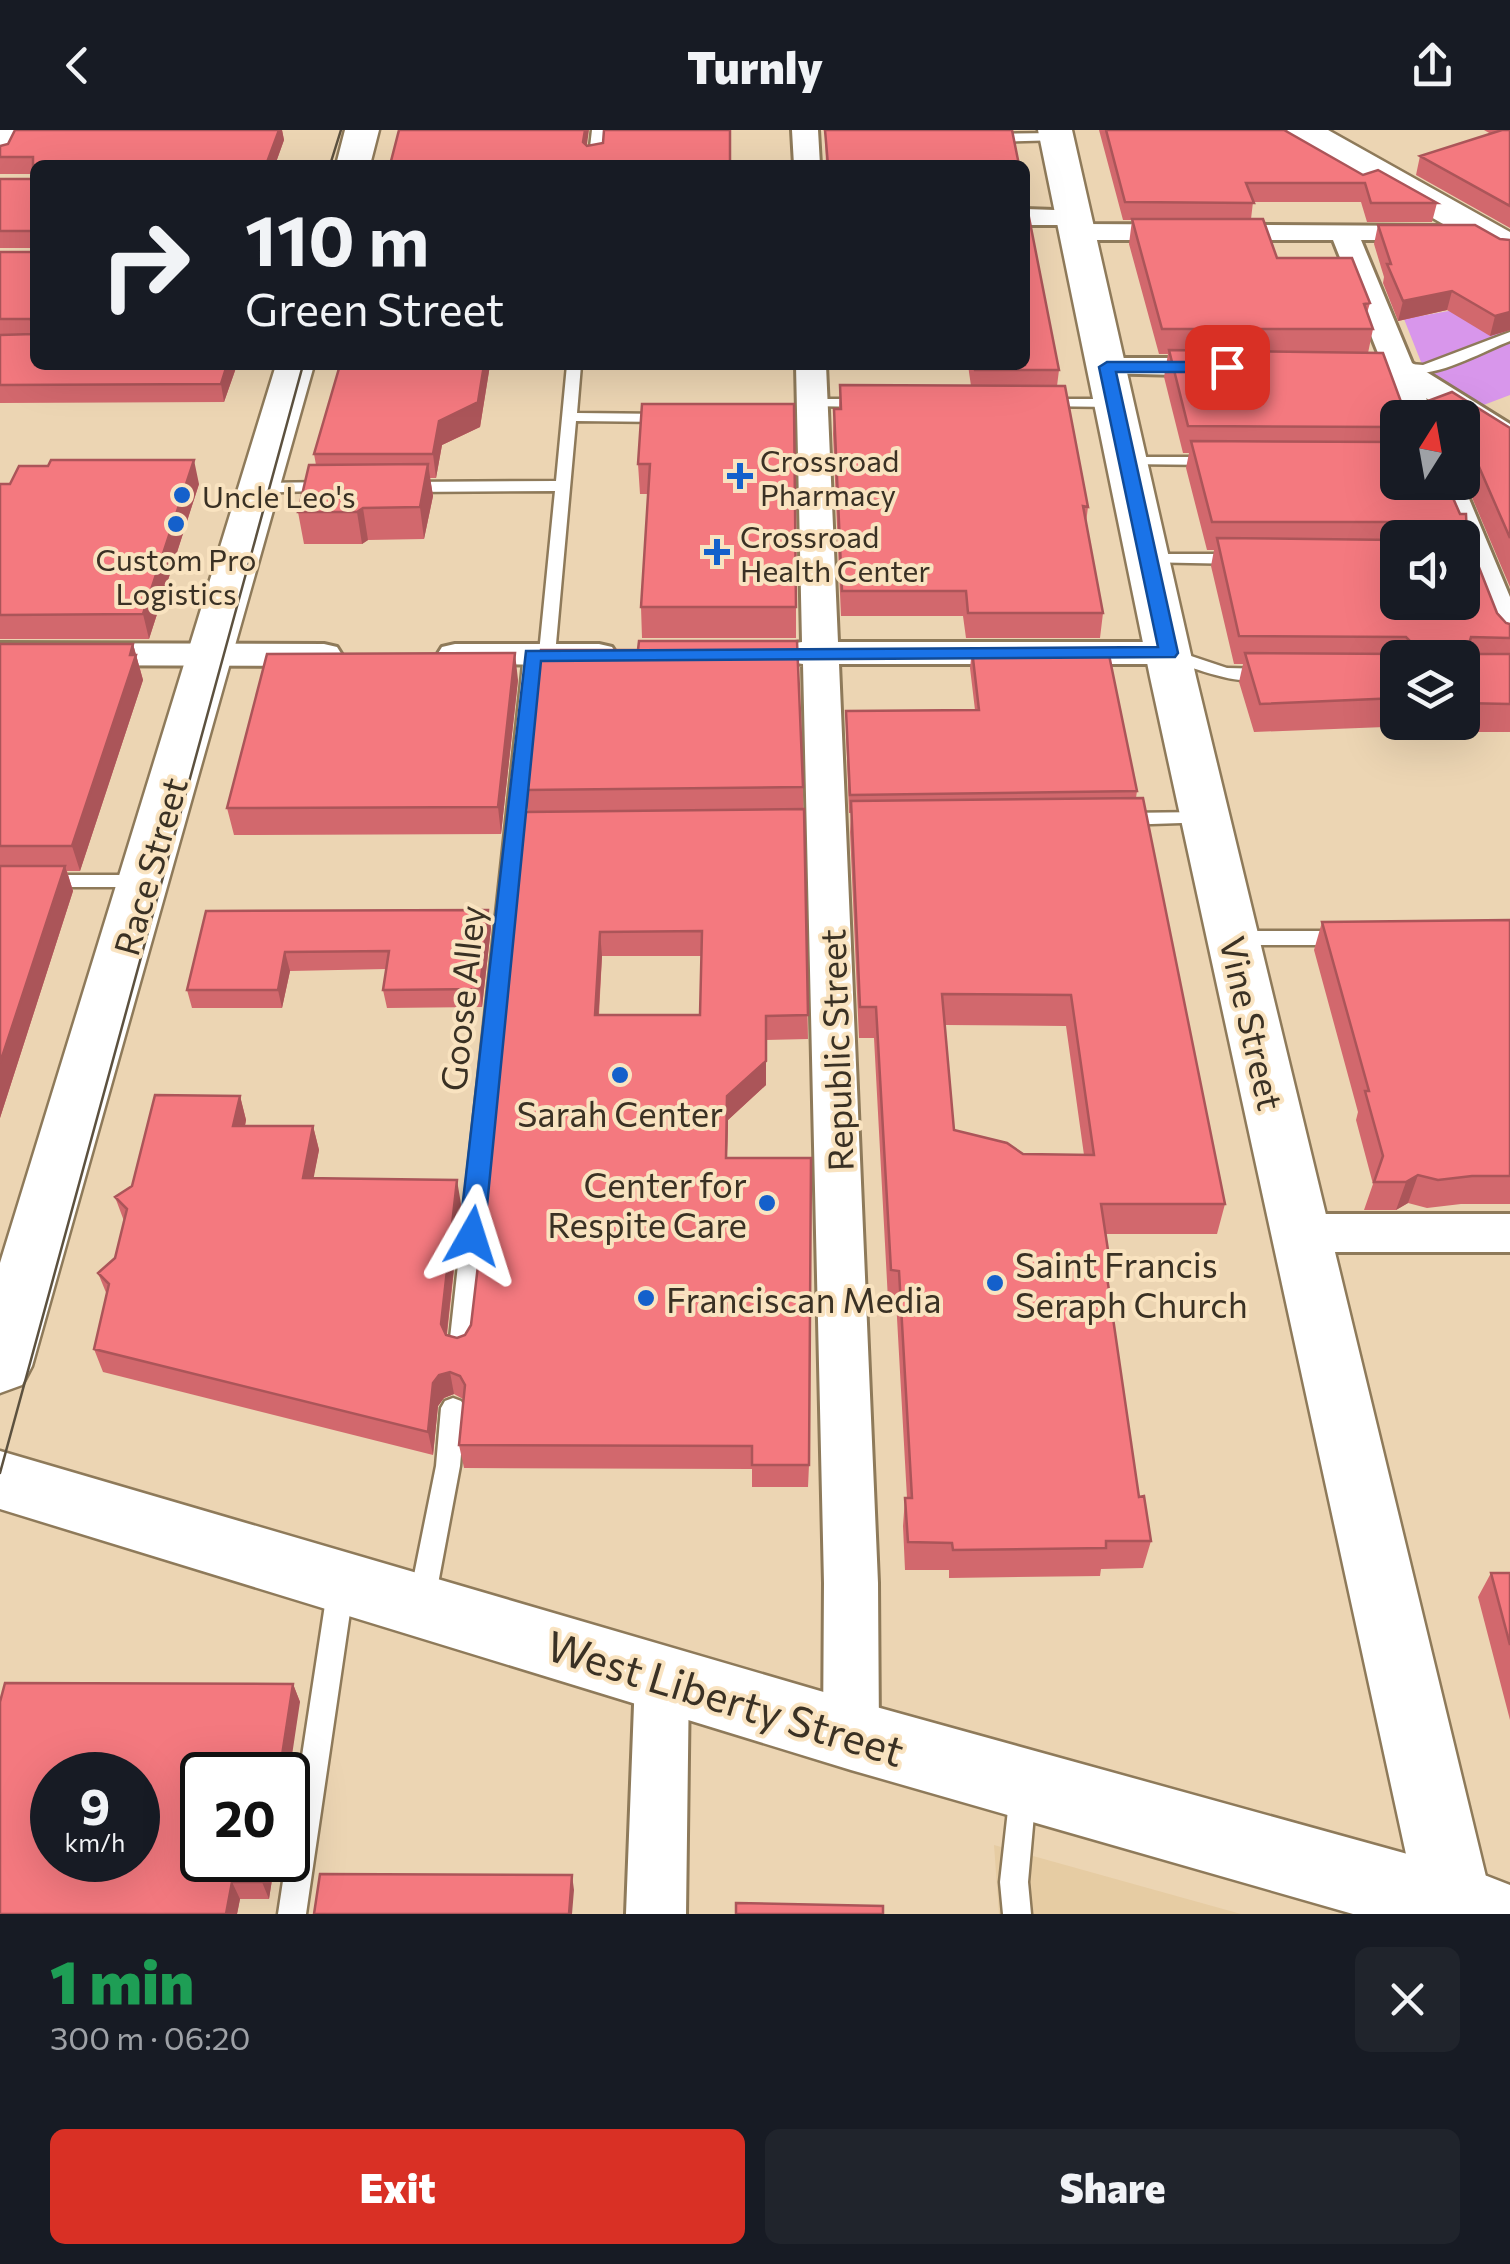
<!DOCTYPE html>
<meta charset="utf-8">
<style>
:root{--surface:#171b24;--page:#20242c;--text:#f1f3f6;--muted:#9ea1a6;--accent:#d93025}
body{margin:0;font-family:Commissioner,sans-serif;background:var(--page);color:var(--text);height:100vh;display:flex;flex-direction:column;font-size:38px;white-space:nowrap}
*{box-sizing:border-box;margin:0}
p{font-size:32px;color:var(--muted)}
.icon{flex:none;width:55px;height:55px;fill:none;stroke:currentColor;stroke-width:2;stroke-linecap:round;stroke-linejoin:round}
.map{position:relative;height:1784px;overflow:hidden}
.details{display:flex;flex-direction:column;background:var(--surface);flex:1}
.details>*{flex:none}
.top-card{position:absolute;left:30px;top:30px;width:1000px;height:210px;border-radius:15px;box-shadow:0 10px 40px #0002;background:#171b24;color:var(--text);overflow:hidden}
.needle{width:65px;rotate:11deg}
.buttons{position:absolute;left:1380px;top:270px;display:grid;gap:20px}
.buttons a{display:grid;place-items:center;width:100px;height:100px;border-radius:15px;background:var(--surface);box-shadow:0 10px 40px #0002;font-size:50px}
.speed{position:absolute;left:30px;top:1622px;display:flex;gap:20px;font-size:50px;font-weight:700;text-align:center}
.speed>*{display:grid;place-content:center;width:130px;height:130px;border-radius:50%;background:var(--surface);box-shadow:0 10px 40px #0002;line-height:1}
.speed small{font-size:25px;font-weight:400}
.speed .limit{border:5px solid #111;border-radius:15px;background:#fff;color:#111}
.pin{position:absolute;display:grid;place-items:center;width:85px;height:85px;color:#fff;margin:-42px;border-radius:20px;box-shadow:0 5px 15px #0006}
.me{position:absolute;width:110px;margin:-55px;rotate:6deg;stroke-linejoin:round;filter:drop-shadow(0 0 8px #0008)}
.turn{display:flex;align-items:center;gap:35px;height:210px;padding:0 50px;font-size:45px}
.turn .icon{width:130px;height:130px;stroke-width:2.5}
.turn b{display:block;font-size:70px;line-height:85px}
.round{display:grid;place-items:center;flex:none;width:105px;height:105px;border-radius:15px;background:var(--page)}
.overview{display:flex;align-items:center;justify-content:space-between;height:170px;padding:0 50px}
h1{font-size:60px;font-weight:800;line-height:75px;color:#1e9e55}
.primary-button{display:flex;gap:20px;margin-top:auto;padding:20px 50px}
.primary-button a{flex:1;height:115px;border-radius:15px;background:var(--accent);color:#fff;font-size:40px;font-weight:800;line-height:115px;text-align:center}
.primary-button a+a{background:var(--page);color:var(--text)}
header{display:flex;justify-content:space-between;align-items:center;height:130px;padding:0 50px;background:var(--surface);font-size:45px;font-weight:800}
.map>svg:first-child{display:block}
</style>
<header><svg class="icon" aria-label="back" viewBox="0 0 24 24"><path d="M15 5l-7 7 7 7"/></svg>Turnly<svg class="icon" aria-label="share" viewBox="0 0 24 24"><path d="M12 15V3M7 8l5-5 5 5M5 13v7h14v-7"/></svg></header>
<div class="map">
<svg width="1510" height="1784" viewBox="0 0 1510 1784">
<rect width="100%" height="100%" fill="#ecd5b3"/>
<path fill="#e6cca3" d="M994,1715L1241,1784H999Z"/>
<path fill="#d896eb" d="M1510,170V265L1481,276L1431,244L1437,241L1421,232L1404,189Z"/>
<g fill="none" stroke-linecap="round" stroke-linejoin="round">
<g stroke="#8e7a5a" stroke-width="5">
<path id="lane" d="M592,0H604L600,35H588Z
M1057,3L1061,4V10L989,12L983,8L989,4Z
M1510,202V211C1478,223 1422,258 1390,237L1397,233L1423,235Z
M567,235H581L577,283L666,284L673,288L666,292L576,291L555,525L547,530L540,527L471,1218L468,1225L460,1228L452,1225L449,1218L524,525L532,520L539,523L555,361L406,362L398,357L406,352L556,351Z
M813,269H867L874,273L867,277L808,276V270Z
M1041,269H1114L1121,273L1114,277L1036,276V270Z
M1127,327H1215L1222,331L1215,335L1122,334L1120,331Z
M332,352L337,354V360L259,363L251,358L259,353Z
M1147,424H1240L1248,429L1240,434L1141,432V426Z
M1170,519L1227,538L1268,539L1276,544C1251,563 1192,537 1164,528V520Z
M1205,682L1214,688L1211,692L1122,695L1113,689L1122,683Z
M0,745H144L153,751L144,757H0Z
M1234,801H1340L1350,808L1340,815H1234L1224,808Z
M453,1268L461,1271L465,1278L460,1336L435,1470L431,1478L422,1482L413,1478L409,1470L436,1336L441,1278L445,1271Z
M341,1444L350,1447L354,1455L306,1784H278L328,1455L332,1447Z
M1023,1649L1033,1653L1036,1662L1028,1752L1031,1784H1003L1000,1752L1010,1662L1013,1653Z"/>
</g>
<g stroke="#8e7a5a" stroke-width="6">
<path id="street" d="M0,0H26L9,29L0,31Z
M792,0H818L820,35H794Z
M1025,79L1084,81L1088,87L1080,94L1442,96L1446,102L1432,110H1361L1412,233L1510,294V316L1499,314L1426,268L1434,288H1403L1387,246L1320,243L1316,237L1320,231L1380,228L1333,110H1077L1063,102L1071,95H1025Z
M1107,228H1225L1236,231L1240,237L1236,243L1225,246L1096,243L1092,237L1096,231Z
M796,235H826L838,512H1168L1181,515L1186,523L1181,531L1168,534H839L878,1453L879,1605L871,1624L851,1632L831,1624L823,1605L824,1453L803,534L782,531L777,523L782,515L802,512Z
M1430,352H1462L1510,467V521L1498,518L1492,510L1462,434V408H1452Z
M0,513L324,514L337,517L342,525L337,533L324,536L0,535Z
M455,514H599L612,517L617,525L612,533L599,536L442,533L437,525L442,517Z
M1303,1084H1510V1122H1303L1287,1116L1280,1103L1287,1090Z
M662,1523L681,1531L689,1549L686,1784H626L635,1549L643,1531Z"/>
</g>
<g stroke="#8e7a5a" stroke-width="5">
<path id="secondary" d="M345,0H379L370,35H336Z
M1038,0H1072L1196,547L1495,1784H1419L1150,547Z
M1287,0H1328L1510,102V128L1497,125L1292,7Z
M276,235H314L32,1236L22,1255L0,1263V1133Z"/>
</g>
<g stroke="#8e7a5a" stroke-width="5">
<path id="primary" d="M0,1321L851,1570L1487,1746L1510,1755V1784H1353L851,1640L0,1379Z"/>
</g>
<use href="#lane" fill="#fff" fill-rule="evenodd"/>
<use href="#street" fill="#fff" fill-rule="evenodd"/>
<use href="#secondary" fill="#fff" fill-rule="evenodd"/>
<use href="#primary" fill="#fff" fill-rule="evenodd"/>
<path stroke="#5c513f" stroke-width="2.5" d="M330,35L341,0
M0,1343L303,235"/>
</g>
<path fill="#d2686d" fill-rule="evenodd" d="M15,0H282L284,10L275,35H35V235H237L224,272L0,273V122H33V118H0V49H33V44H0V16L8,14Z
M823,0H1012L1019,35H826L825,1Z
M1099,0H1284L1363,45L1378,40L1437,73L1432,92H1367L1361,72H1253L1251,89H1263L1277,128H1352L1370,173L1367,183L1373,199L1368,223H1383L1404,280L1452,262L1510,298V457L1465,351L1462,350V288H1398V352H1446L1460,384H1466L1467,407L1497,483L1506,493L1510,494V602H1438L1436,595L1254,602L1239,552L1243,534H1234L1211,436L1214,420H1207L1186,338L1189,323H1183L1164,247L1168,224H1159L1129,114L1132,90H1123ZM1398,408H1462V472H1398ZM1398,528H1462V592H1398Z
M1484,0H1510V98L1416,45L1420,26L1491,4Z
M1378,95L1510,110V200L1490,206L1447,180L1398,191L1383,153L1384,147L1374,114Z
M340,235H490L480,297L442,315L436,348H430L433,366L424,409L368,410L362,414H304L298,382L316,335L314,324Z
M968,235H1025L1059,240L1057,256L1088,377L1086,393L1103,483L1100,508H966L963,486H841L833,304L834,279H839L840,255L971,256Z
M642,274L796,477V508H642L641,477L648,364H640L638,334Z
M0,354H199L149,509H0Z
M0,514H133L143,550L80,741H67L73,761L0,988Z
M972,520L1137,661L1136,668L1225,1074L1217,1104H1106L1111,1140L1108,1154L1139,1367L1151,1411L1143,1438L1101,1439L1100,1446L949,1448V1440H905L903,1396L905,1368H907L896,1170H888L874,908H859L850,702L851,683H849L846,599V581L975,580L970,538ZM945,895L1066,896L1084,1025L1023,1024L954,1000Z
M518,550L501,704L234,705L227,678Z
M803,657L808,909L766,910V955L728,990L727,1028L809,1335L808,1357H752V1339L464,1338L459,1315L463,1269L454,1264L444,1268L438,1276L433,1325L103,1242L94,1219L107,1165L98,1143L115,1128L124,1091L115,1067L132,1056L240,966L246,990L245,996H313L319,1020L313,1048L461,1074L447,1205L457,1208L465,1205L471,1195L488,1050L528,682L525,660ZM602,826H701L700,885H599Z
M488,780L491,798L482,877L387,878L383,860L386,839L290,841L282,878H192L187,860L206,781Z
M1510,790V1074H1461L1427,1078L1408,1073L1396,1080H1364L1373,1054L1356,990L1358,982L1314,820L1322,792Z
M1491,1443H1510V1590L1478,1467Z
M293,1554L300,1572L202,1730H275L269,1769H240L237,1784H0Z"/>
<path fill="#ab5559" d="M279,0H282L284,10L275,35H266Z
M585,0H589L584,35L583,12Z
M1452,161L1447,180L1398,191L1403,171Z
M1510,182V200L1490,206L1495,186Z
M227,235H237L224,272L221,254Z
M484,235H490L480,297L442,315L436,348L433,324L439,291Z
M194,330L199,354L149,509L143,484Z
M428,334L433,366L424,409L420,377Z
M363,378L368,410L362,414L357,382Z
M133,514L143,550L80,741L72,716Z
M515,523L518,550L501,704L498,677Z
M65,736L73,761L0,988V933Z
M488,780L491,798L482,877L480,859Z
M600,802L602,826L597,909L595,885Z
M285,822L290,841L282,878L278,860Z
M766,931V955L728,990L726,1052L727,966Z
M240,966L246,990L240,1020L233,996Z
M313,996L319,1020L309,1072L303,1048Z
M1418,1045L1408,1073L1396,1080L1406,1052Z
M457,1050L461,1074L445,1218L441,1194Z
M450,1242L454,1264L444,1268L438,1276L433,1325L428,1302L433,1253L439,1245Z
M293,1554L300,1572L288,1652V1645H279Z
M265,1730H275L269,1769L262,1752Z
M572,1745L574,1760L572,1784H569Z
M232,1752L240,1769L237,1784H226Z"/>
<path fill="#f4797f" stroke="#ab5559" stroke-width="2.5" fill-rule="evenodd" d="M15,0H279L266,35H35V235H227L221,254L0,255V205L33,204L34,193L30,189H0V122H33V101H0V49H33V27H0V16L8,14Z
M399,0H585L583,12L587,16L603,13L604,0H730V35H390Z
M825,0H1012L1019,35H828Z
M1106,0H1284L1363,45L1378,40L1437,73H1371L1365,53H1246L1254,73L1125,72Z
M1502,0H1510V76L1420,26Z
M1025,67L1059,240H975L974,235H1025Z
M1132,89H1263L1277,128H1352L1370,173L1364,174L1373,199H1162Z
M1378,95H1475L1500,109L1510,110V182L1495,186L1452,161L1403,171L1387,134H1391Z
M1169,220L1383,223L1404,280L1452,262L1510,298V408L1473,323L1462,322V288H1398V297L1188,296Z
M340,235H484L478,272L439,291L433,324H314Z
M840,255L1065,256L1088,377L1083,376L1103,483H968L966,461H842L834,279H841Z
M642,274H794L796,477H641L650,334H638Z
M1191,311L1398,312V352H1446L1460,384H1466L1467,407L1497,483L1506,493L1510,494V508L1471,507L1467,521L1471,524H1510V574L1462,573V528H1398V568L1260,574L1245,523L1406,524L1410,511L1406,507L1239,506L1217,408L1398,410V472H1462V408H1406L1409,396L1405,392H1212Z
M51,330H194L143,484L0,485V354H10L19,336H48Z
M428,334L420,377L363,378L357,382H298L309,335Z
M639,511H797L803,657L525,660L541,520H638Z
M0,514H133L130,525H136L72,716H0Z
M972,520H1108L1137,661L850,665L846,581L979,580Z
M515,523L498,677L227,678L267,524Z
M1143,668L1225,1074H1101L1111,1140H1106L1139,1367L1144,1366L1151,1411H1106V1418L953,1420L952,1413L908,1412L905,1368H912L899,1141L891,1140L876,877H860L851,671ZM942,864L1071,865L1094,1025L1023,1024L1007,1013L954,1000Z
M804,679L808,885L766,886V931L727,966L726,1028H811L809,1335H752V1316L459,1315L465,1255L460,1246L450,1242L439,1245L433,1253L428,1302L94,1219L109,1154L98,1143L115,1128L127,1079L115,1067L132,1056L155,965L240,966L233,996H313L303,1048L457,1050L441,1194L446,1205L457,1208L465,1205L471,1195L488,1050L525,682ZM702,801L700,885H595L600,802Z
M0,736H65L0,933Z
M488,780L480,859L383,860L389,821L285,822L278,860H187L206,781Z
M1510,790V1046H1472L1438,1050L1418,1045L1406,1052H1374L1383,1026L1365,961H1369L1322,792Z
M1491,1443H1510V1515Z
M5,1553L293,1554L279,1645H202V1730H265L262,1752H232L226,1784H0V1572ZM52,1645H138V1730H52Z
M320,1744L572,1745L569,1784H314Z
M736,1773L883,1776V1784H736Z"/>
<path fill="#1a73e8" stroke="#114b97" stroke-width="2.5" d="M1107,232H1227L1235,237L1227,242H1116L1178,523L1175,527L541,531L484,1106L480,1114H463L459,1106L526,521L1158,517L1099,237Z"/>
<g fill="#1460cb" stroke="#f9e3c0" stroke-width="4">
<path d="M735 331h10v10h10v10h-10v10h-10v-10h-10v-10h10z"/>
<circle cx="182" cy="365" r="10"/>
<circle cx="176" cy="394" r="10"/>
<path d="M712 407h10v10h10v10h-10v10h-10v-10h-10v-10h10z"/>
<circle cx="620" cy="945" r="10"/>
<circle cx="767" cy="1073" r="10"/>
<circle cx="995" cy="1153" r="10"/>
<circle cx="646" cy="1168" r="10"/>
</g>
<g text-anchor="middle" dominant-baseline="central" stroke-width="8" stroke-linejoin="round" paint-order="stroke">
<g font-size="30" fill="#3a3124" stroke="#f9e3c0" text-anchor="start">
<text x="760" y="329">Crossroad<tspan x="760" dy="34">Pharmacy</tspan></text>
<text x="202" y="365">Uncle Leo's</text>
<text x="740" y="405">Crossroad<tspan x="740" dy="34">Health Center</tspan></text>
<text x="176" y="428" text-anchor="middle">Custom Pro<tspan x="176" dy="34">Logistics</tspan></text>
</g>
<g font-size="35" fill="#3a3124" stroke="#f9e3c0">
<text transform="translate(149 736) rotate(-74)">Race Street</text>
<text transform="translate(461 868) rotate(-84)">Goose Alley</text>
<text transform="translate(1253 893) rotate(77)">Vine Street</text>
<text transform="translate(835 920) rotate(-92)">Republic Street</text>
</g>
<g font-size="35" fill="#3a3124" stroke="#f9e3c0" text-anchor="start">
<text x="620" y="982" text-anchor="middle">Sarah Center</text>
<text x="747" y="1053" text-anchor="end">Center for<tspan x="747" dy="40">Respite Care</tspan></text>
<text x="1015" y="1133">Saint Francis<tspan x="1015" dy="40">Seraph Church</tspan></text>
<text x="666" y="1168">Franciscan Media</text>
</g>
<g font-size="42" fill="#3a3124" stroke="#f9e3c0">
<text transform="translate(726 1567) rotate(17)">West Liberty Street</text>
</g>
</g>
</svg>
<div class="buttons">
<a><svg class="needle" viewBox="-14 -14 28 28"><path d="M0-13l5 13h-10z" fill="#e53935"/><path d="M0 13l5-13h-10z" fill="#9ea1a6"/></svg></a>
<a><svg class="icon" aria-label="sound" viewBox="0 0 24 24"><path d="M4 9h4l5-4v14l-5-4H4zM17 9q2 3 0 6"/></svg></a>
<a><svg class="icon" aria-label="layers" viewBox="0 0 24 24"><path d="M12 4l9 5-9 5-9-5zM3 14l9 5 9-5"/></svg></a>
</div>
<div class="speed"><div>9<small>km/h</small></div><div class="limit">20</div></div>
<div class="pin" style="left:1227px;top:237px;background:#d93025"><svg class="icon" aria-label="arrive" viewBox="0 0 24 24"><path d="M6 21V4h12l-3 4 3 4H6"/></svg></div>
<svg class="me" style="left:472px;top:1106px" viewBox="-20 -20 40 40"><path d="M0-17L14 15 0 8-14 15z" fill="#1a73e8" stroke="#fff" stroke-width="4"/></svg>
<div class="top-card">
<div class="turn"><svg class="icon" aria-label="right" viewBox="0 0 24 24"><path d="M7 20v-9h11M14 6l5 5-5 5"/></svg><div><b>110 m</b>Green Street</div></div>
</div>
</div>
<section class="details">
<div class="overview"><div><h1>1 min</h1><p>300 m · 06:20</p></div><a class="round"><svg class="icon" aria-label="close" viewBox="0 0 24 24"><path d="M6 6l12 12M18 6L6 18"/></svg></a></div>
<div class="primary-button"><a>Exit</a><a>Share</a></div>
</section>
